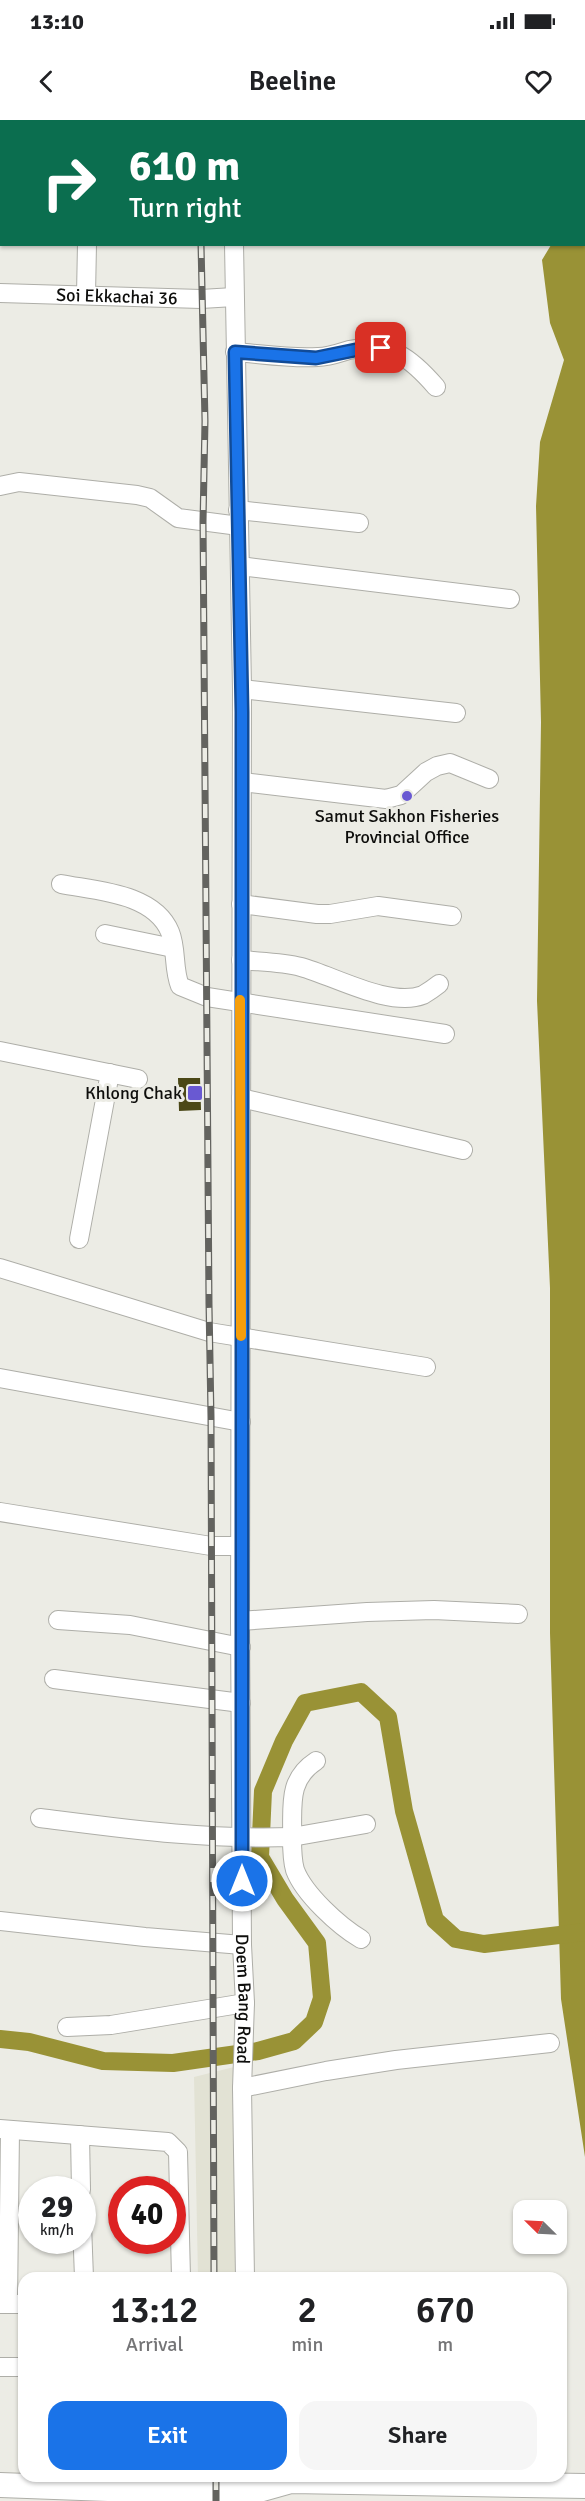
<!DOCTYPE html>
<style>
:root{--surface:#fff;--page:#f6f6f6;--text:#202124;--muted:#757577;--accent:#1a73e8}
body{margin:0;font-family:Signika,sans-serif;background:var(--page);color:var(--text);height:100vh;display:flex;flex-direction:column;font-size:22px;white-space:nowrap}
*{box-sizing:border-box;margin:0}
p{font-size:20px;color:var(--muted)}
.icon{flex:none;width:33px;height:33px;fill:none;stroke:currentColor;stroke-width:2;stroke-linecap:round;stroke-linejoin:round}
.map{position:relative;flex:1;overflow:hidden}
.drawer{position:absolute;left:18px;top:2152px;width:549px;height:210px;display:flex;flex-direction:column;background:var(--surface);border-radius:18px;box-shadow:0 2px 4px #0004}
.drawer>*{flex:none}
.hud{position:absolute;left:0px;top:0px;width:585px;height:126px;box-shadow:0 2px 4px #0004;background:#0b6e4f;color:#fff;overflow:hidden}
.needle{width:39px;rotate:294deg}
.buttons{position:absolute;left:513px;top:2080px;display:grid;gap:12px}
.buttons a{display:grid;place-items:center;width:54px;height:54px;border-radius:12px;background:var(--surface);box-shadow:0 2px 4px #0004;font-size:30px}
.speed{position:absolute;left:18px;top:2056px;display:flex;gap:12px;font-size:30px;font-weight:700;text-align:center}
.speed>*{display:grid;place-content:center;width:78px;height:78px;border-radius:50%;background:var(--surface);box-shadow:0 2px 4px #0004;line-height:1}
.speed small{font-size:15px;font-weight:400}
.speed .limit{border:9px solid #d22;background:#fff;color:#111}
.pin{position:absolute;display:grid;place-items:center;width:51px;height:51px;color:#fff;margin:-26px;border-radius:12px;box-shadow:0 3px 9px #0006}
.me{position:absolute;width:66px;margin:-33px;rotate:0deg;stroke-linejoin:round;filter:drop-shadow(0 0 4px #0008)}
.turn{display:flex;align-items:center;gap:21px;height:126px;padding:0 30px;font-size:27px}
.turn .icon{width:78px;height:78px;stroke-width:2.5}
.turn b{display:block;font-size:42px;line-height:51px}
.eta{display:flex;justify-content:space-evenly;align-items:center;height:102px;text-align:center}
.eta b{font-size:36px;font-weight:600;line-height:42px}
.button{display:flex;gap:12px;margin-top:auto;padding:12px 30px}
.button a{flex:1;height:69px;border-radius:18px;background:var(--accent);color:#fff;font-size:24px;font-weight:600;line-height:69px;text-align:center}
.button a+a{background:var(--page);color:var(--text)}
.status{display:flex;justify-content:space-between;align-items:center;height:42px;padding:0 30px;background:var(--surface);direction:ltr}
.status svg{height:16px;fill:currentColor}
header{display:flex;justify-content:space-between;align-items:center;height:78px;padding:0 30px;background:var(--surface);font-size:27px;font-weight:600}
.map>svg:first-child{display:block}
</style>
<div class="status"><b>13:10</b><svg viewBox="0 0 49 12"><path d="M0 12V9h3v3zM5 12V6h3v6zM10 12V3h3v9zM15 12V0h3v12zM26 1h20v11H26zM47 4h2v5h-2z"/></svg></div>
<header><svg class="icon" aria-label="back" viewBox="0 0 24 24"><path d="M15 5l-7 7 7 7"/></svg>Beeline<svg class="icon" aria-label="heart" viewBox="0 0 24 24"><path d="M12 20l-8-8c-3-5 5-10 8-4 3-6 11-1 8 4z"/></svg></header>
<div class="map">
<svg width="585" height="2381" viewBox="0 0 585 2381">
<rect width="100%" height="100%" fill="#ecece5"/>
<path fill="#e2e2d4" d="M238,1946L237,2158H198L194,1957Z
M201,2357H237V2381H201Z"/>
<path fill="#999236" d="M550,0H585V2037L561,1879L550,1513V1168L537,881L541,602L536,386L540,322L564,240L550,203L542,140L551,125L584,124V2Z"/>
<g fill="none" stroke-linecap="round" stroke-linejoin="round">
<path stroke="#999236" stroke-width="18" d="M0,1919L29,1922L103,1941L173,1943L258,1931L294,1921L314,1902L322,1878L317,1823L285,1779L260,1737L263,1671L284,1621L305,1583L361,1572L388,1597L404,1691L435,1800L456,1819L484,1824L585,1812"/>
</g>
<path fill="#4b4817" d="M178,958H200L201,990L179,991Z"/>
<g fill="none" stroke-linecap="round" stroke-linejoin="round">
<g stroke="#aeaea8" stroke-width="20">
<g id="minor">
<path d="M234,0V2"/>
<path d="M89,2V0"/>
<path id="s1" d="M234,124L242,569L240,1501L242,1825L245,1883L242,1968L245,2158"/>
<path id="s2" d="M0,173L201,179L234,177"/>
<path d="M86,175L87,124"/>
<path d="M235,232C262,234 291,239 318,237C329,237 339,233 349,230C390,221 411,238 436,267"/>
<path d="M0,366L19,362L137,375L150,378L178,398L239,406"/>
<path d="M238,390L359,403"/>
<path d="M240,446L510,479"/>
<path d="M242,569L456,593"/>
<path d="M242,662L386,679L401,675L426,652L437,646L450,643L489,659"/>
<path d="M61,764C97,771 154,773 170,812C177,829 173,849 180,866L207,877L445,914"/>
<path d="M241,784L317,794H330L378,786L452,796"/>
<path d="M105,814L173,828"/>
<path d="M241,840C261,842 282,842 301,847C334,856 390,888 423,875C428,872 434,868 439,864"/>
<path d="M0,931L138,959"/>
<path d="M241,978L463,1030"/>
<path d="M79,1119L110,953"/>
<path d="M0,1148L209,1212L426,1247"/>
<path d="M0,1258L241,1302"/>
<path d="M0,1392L211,1426H240"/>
<path d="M58,1500L130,1505L241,1527"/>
<path d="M240,1501L367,1492L434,1490L518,1494"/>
<path d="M54,1559L241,1583"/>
<path d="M316,1641C287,1660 293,1686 292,1717L366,1704"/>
<path d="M40,1698C127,1709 204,1720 292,1717C292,1727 292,1740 295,1750C304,1774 339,1806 361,1819"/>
<path d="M0,1801L145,1817L242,1825"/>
<path d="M67,1907L111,1905L245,1883"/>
<path d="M242,1968L326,1951L396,1940L550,1923"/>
<path d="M0,2009L168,2022L178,2032L181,2158"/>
<path d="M80,2015L81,2070"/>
<path d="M82,2104L84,2158"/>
<path d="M0,2184H24"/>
<path d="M8,2184L10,2010"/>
<path d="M0,2247H24"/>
</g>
</g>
<g stroke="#aeaea8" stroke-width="26">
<path id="major" d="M0,2365L216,2373H248L291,2361L585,2366"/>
</g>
<use href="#minor" stroke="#fff" stroke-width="18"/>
<use href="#major" stroke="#fff" stroke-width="24"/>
<g stroke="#63635f" stroke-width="7">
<path id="rail" d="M201,2V0
M201,124L205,301L203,402L209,1184L211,1297L214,2158
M216,2356V2381"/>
</g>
<use href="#rail" stroke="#ecece5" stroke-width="4.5" stroke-dasharray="14" stroke-linecap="butt"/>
</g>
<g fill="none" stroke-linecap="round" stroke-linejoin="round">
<g stroke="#114b97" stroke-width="15">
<path id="route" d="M242,1761V592L235,232L316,238L365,228H381"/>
</g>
<use href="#route" stroke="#1a73e8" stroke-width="10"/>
<path stroke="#f59e0b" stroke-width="10" d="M240,880L241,1216"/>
</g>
<g fill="#6959d2" stroke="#ecece5" stroke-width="2">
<circle cx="407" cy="676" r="6"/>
<rect x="187" y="965" width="16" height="16" rx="3"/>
</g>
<g text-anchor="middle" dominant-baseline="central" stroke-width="6" stroke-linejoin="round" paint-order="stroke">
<g font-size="18" fill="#0e0e0c" stroke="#ecece5">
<text stroke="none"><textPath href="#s2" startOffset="117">Soi Ekkachai 36</textPath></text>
<text stroke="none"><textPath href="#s1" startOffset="1755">Doem Bang Road</textPath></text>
</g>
<g font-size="18" fill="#0e0e0c" stroke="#ecece5">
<text x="407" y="696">Samut Sakhon Fisheries<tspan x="407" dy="21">Provincial Office</tspan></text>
<text x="182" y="973" text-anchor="end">Khlong Chak</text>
</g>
</g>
</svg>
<div class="buttons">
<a><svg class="needle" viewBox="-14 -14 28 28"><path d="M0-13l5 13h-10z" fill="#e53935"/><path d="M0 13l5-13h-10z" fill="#757577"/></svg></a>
</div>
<div class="speed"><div>29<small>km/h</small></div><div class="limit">40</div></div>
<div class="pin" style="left:381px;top:228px;background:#d93025"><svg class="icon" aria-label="arrive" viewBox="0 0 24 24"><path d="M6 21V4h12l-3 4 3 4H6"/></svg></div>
<svg class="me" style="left:242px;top:1761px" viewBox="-20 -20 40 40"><circle r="17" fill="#1a73e8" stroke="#fff" stroke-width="3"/><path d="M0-11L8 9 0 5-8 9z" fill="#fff"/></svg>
<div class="hud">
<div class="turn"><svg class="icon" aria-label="right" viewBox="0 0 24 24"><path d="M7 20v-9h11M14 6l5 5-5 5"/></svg><div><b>610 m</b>Turn right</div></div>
</div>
<section class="drawer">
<div class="eta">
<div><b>13:12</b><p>Arrival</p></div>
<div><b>2</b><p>min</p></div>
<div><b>670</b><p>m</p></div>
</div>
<div class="button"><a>Exit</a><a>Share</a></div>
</section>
</div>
